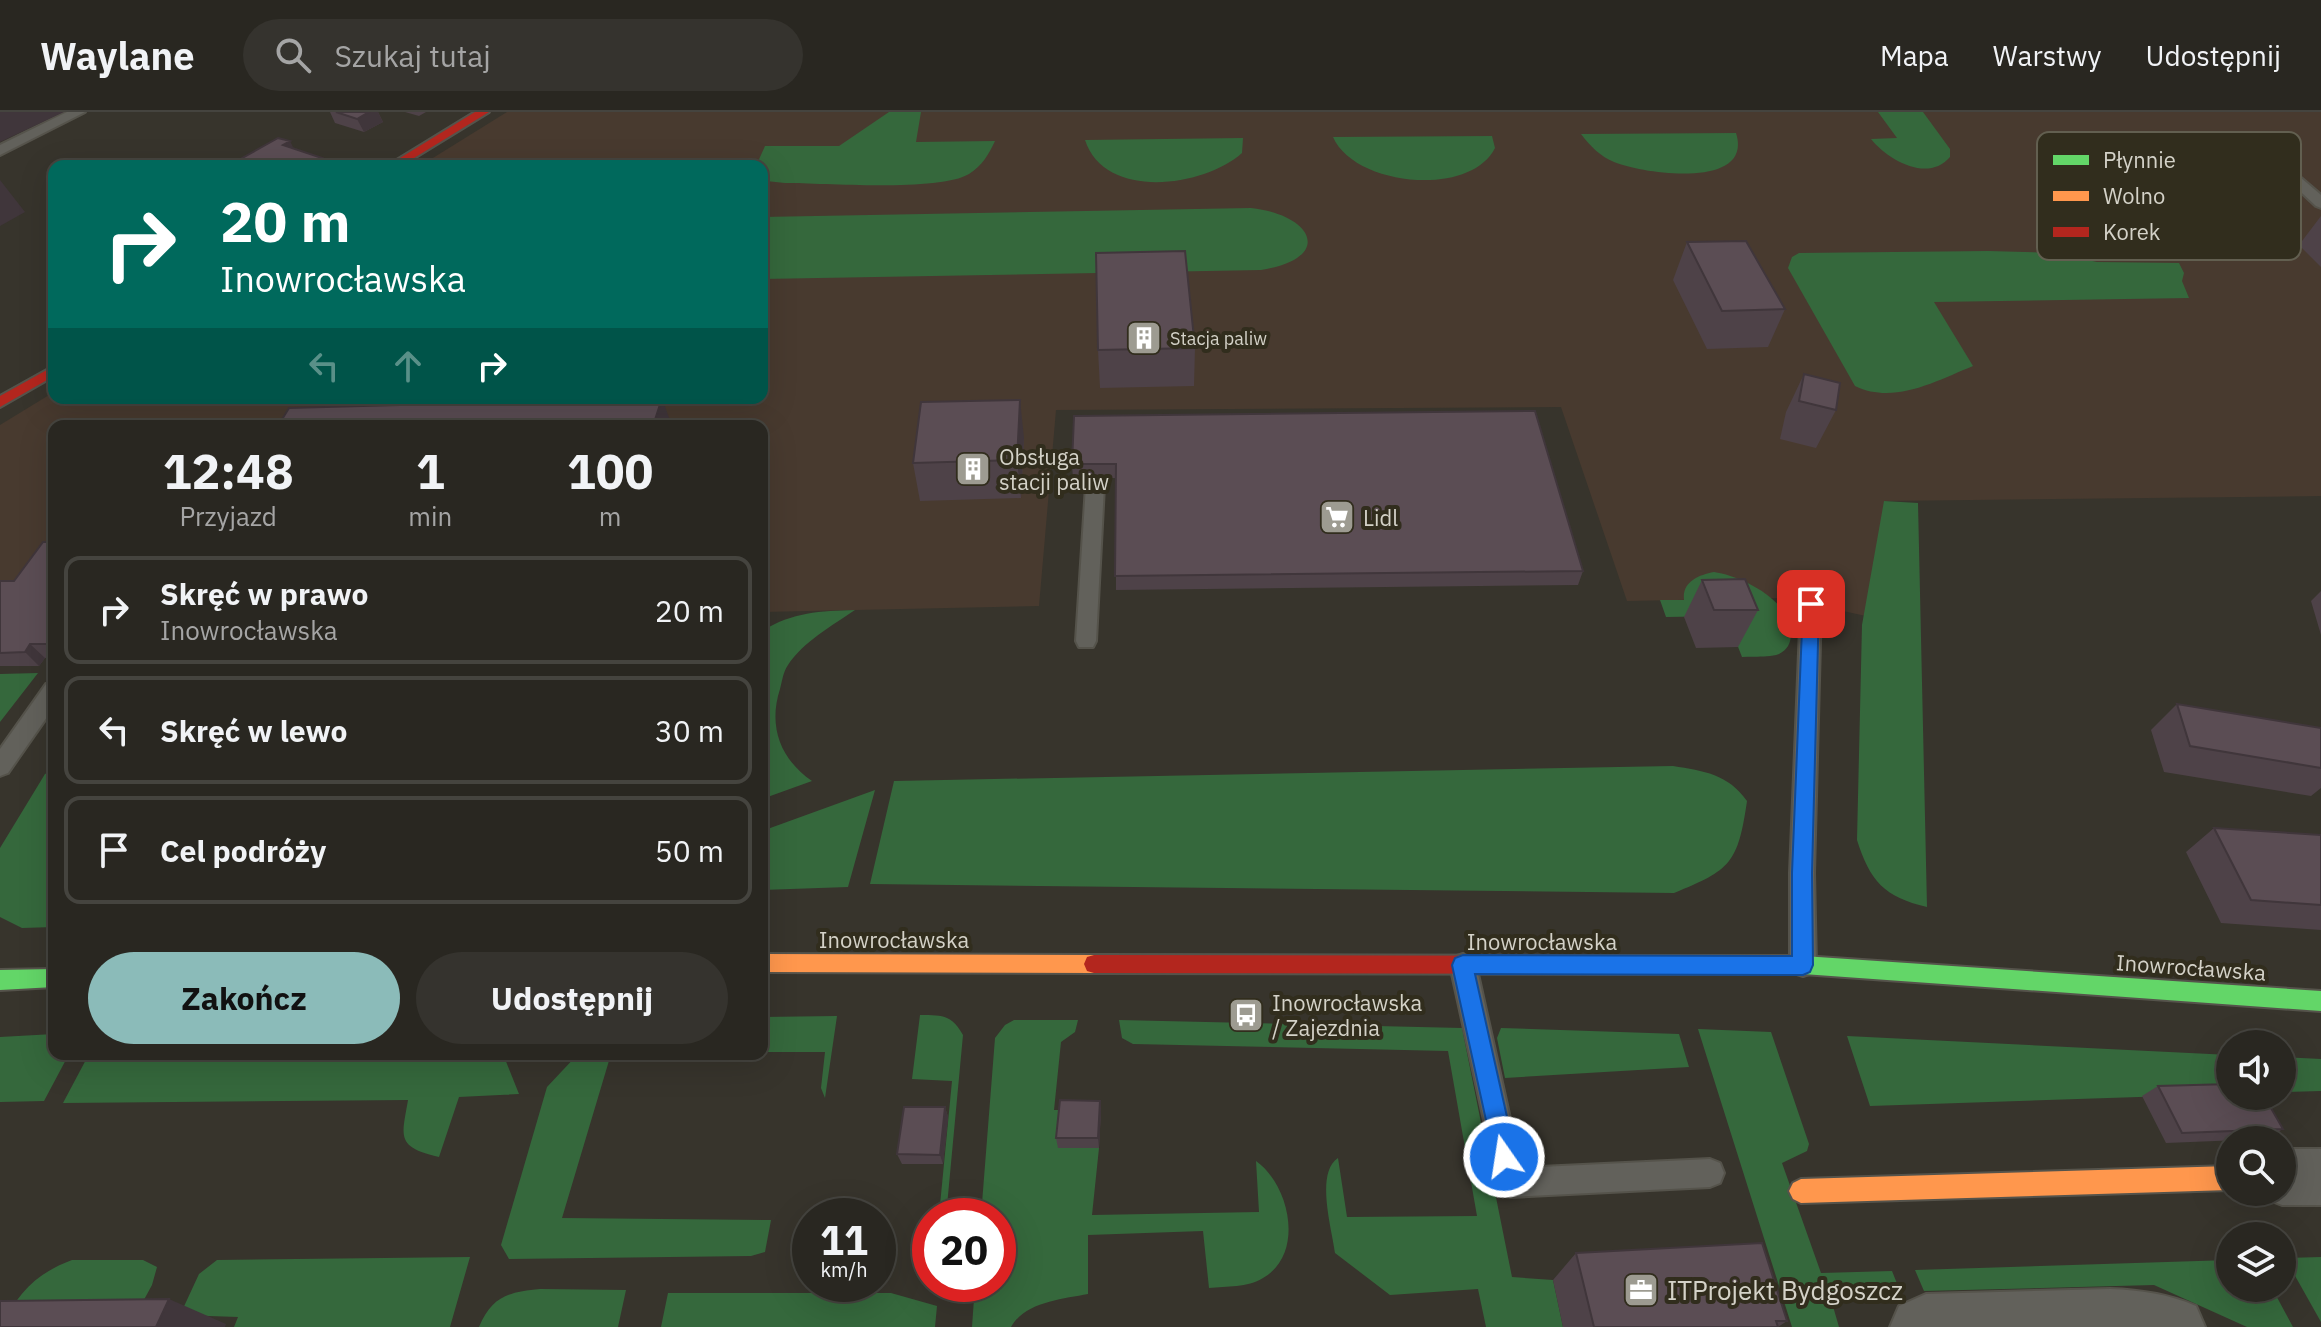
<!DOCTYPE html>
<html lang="pl">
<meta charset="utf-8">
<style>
:root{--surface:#292721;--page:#35332e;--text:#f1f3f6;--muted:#a5a5a5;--line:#45443f;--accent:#8bbbb9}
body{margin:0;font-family:"IBM Plex Sans",sans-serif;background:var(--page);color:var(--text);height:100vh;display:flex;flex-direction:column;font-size:30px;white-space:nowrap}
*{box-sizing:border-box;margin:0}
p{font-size:26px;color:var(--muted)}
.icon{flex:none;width:44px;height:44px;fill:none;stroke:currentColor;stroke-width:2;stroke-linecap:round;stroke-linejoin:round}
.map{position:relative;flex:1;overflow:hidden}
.side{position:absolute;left:48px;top:308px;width:720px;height:640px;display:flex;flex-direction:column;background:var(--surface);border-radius:16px;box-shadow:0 8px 32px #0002,0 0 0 2px var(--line)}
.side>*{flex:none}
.banner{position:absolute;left:48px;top:48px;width:720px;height:244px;border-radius:16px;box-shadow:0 8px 32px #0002,0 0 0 2px var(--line);background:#00695c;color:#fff;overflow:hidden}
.tools{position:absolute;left:2216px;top:918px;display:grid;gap:16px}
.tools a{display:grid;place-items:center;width:80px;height:80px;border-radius:50%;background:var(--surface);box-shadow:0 8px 32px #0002,0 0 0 2px var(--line);font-size:40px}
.speed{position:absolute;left:792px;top:1086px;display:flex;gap:16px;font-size:40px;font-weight:700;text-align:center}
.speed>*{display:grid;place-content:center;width:104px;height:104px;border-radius:50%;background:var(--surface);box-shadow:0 8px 32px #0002,0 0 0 2px var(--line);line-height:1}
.speed small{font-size:20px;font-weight:400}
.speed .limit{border:12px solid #d22;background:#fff;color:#111}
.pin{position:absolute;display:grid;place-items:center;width:68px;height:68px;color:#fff;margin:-34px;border-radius:16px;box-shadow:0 4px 12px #0006}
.me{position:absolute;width:88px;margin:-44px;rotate:347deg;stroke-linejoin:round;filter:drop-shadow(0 0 6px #0008)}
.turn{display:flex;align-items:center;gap:28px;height:168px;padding:0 40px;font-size:36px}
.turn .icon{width:104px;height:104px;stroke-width:2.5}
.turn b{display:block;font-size:56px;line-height:68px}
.lanes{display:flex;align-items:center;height:76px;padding:0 40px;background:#0003;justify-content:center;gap:40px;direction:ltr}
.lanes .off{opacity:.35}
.eta{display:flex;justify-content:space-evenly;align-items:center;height:136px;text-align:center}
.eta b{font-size:48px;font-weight:700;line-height:56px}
.primary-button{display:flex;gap:16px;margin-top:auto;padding:16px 40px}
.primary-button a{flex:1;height:92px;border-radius:48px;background:var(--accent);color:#111;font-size:32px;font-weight:700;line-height:92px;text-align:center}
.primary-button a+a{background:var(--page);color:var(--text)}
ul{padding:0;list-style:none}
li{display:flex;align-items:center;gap:24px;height:108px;margin:0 16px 12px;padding:0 24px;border:4px solid var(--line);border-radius:16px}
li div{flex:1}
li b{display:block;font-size:30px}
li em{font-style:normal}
header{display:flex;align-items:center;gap:48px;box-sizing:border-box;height:112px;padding:0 40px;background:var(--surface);border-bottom:2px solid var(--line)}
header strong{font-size:38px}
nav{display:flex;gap:44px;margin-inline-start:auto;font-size:28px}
.search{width:560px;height:72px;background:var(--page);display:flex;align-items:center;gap:20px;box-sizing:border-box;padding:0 28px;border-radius:44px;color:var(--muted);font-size:30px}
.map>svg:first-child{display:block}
</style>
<header>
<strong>Waylane</strong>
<div class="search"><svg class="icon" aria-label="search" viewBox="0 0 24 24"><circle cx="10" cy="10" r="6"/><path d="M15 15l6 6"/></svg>Szukaj tutaj</div>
<nav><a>Mapa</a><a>Warstwy</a><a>Udostępnij</a></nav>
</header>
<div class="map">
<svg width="2321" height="1215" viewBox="0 0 2321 1215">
<rect width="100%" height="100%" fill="#37342c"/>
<path fill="#483a2f" d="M507,0H2321V384L1885,389L1866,504L1783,486L1627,489L1561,295L1056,298L1039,494L762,500V314H54V545L0,546V313L54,280V286H762V54H420Z"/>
<path fill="#35683c" d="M889,0H921L916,30L995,29C989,42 982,54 969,62C939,80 824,71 785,71L766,69L762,64V54H756L765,34H839Z
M1878,0H1923L1950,37V45C1928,71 1888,48 1871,27L1897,26Z
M1736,21C1754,78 1643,62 1614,50C1601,45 1590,34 1581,22Z
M1492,24L1495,36C1470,86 1354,74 1333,25Z
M1243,26L1242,41C1204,75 1105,89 1085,28Z
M1251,96C1313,103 1335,146 1261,158L762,167V105Z
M1988,139L2055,141L2097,150L2179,151L2184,161L2182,169L2189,186L1934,190L1973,254C1936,269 1894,293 1855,274L1788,156L1792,145L1799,141Z
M1884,389L1918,391L1927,795C1884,785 1870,769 1857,728L1862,513Z
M1714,460C1742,464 1792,489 1791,522C1791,531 1787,538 1779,542C1768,546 1753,544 1742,545L1726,504L1666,505L1660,488H1684C1682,470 1698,463 1714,460Z
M855,498C833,513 803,530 788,553C783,560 782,570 780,577C768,614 780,647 812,669L762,687V519C793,500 820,499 855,498Z
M38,561L0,610V562Z
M1673,654C1704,659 1728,662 1747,689C1738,751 1731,758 1674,781L870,772L894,669Z
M54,658V815L22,816L0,805V736L45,662Z
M875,678L848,775L762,778V719Z
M920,903C943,903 952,903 963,923L947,1094L940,1093L952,969L912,967Z
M837,904L825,986L821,976L825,940H762V905Z
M1014,908H1078L1075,920L1061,930L1054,998H1061L1099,1036L1092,1103L1259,1100L1256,1049C1290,1073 1305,1142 1263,1166C1247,1176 1227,1174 1209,1176L1203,1119L1088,1123V1182C1062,1187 1025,1190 1011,1215H972L975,1172H998V1104H981L995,926L1005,913Z
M1119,908L1462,916L1512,1165L1553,1168L1563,1215H1486L1478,1177L1390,1183L1335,1141C1332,1117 1315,1061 1338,1046L1347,1105L1477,1104L1448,939L1133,932L1122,926Z
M1501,916L1679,922L1689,955L1505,966L1497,926Z
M1698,917L1771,920L1809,1032L1807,1039L1782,1051L1821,1161L1892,1159L1900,1179L1830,1184L1839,1215H1792Z
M54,922V942H69L44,989L0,990V925Z
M1847,924L2230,943V982L1870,994Z
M89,942H503L519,982L459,985L439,1045C395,1035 402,1024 408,988L63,991Z
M578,942H611L562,1106L771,1108L765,1140L751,1144L509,1147L501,1133L547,975Z
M2282,945L2321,947V979L2282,980Z
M470,1145L450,1215H234L238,1205L180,1203L199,1162L217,1148Z
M2321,1145V1210L2285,1146Z
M72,1148H143L157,1155L152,1173L134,1206L2,1215C17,1181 37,1161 72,1148Z
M2230,1148V1176H2272L2293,1215H2247L2154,1173L1924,1179L1915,1158Z
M540,1177L626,1178L618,1215H479C492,1184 509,1180 540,1177Z
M668,1181H891L937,1194L935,1215H661Z"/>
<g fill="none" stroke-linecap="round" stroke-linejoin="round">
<g stroke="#55534b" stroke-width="4">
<path id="lane" d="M67,0H85L0,43V33Z
M2266,36L2321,83V96L2316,94L2261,43V37Z
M1095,368L1104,374L1096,529L1093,535H1079L1076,529L1086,374Z
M1811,485L1818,487L1821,492L1814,761L1816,853L1812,861L1803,864L1794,861L1790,853V761L1801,492L1804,487Z
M54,570V595L8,661L0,664V637L46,572Z
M1463,842L1472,845L1476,853L1521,1056L1710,1047L1720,1051L1724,1061L1720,1071L1710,1075L1510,1085L1500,1081L1450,853L1454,845Z"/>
</g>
<g stroke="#55534b" stroke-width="4">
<path id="street" d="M2282,1037H2321V1093H2282L2262,1085L2260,1080H2282Z
M2110,1177C2141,1178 2168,1182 2196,1194L2205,1215H1890L1899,1194L1926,1182Z"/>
</g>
<g stroke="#55534b" stroke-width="4">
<path id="fast" d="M1600,844H1803L2321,879V899L1803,862H1600L1593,860L1590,853L1593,846Z
M54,857V875L0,878V858Z"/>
</g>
<g stroke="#55534b" stroke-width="4">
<path id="slow" d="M762,842L1094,843L1101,845L1104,852L1101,859L1094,861L762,860Z
M2230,1054V1078L1801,1091L1793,1087L1789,1079L1793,1071L1801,1067Z"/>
</g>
<g stroke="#55534b" stroke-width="4">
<path id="jam" d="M475,0H489L401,54H387Z
M54,254V264L0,295V284Z
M1094,843L1600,844L1607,846L1610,853L1607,860L1600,862L1094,861L1087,859L1084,852L1087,845Z"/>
</g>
<use href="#lane" fill="#62615b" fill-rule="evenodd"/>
<use href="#street" fill="#62615b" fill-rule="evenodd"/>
<use href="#fast" fill="#63d668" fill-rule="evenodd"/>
<use href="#slow" fill="#ff974d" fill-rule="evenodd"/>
<use href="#jam" fill="#b3261e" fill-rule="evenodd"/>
</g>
<path fill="#4e4248" d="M330,0H378L383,10L364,20L335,11Z
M405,0H426L419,4Z
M2321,104V155L2299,133Z
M1687,130L1785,197L1768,235L1707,237L1673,168Z
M1195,236L1194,274L1100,276L1098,238Z
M1804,262L1836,298L1816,336L1780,327L1786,300Z
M1074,304L1583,459L1578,473L1116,478V366L1073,367L1072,352Z
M1024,326L1021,386L920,389L913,351Z
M54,430V545L45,546L39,554H0V469H14Z
M1702,468L1758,498L1738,535L1696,536L1684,505Z
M2321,479V523L2311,489Z
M2177,592L2321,616V676L2311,684L2164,660L2151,618Z
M2214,716L2321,723V818L2221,811L2186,740Z
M2158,974L2283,1017L2265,1027L2166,1031L2142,984Z
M1100,989L1101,999L1099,1036H1058L1056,1026Z
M945,995L948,1005L943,1052H902L897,1042Z
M1576,1141L1787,1209L1778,1215H1563L1553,1168Z"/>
<path fill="#40363b" d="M0,0H64L0,30Z
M369,0H378L383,10L364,20L357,7Z
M290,29L297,43L283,33Z
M322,46L327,54H308Z
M0,68L25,100L0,114Z
M662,286L672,314H653Z
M1020,288L1024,326L1021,386L1017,348Z
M30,532L45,546L39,554L25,540Z
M1100,989L1101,999L1099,1036L1098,1026Z
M945,995L948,1005L943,1052L940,1043Z
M169,1187L226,1212L225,1215H156Z"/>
<path fill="#5b4d54" stroke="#40363b" stroke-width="2" d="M336,0H369L357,7Z
M278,26L290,29L283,33L322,46L308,54H228Z
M1746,129L1785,197L1722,199L1687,130Z
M1185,139L1195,236L1098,238L1096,141Z
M1804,262L1840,271L1836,298L1799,289Z
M662,286L653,314H278L289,296Z
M1020,288L1017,348L913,351L921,290Z
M1535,299L1583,459L1115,464L1116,352H1072L1074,304Z
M43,430H54V532H30L25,540L0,541V469H14Z
M1745,467L1758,498H1714L1702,468Z
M2177,592L2321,616V656L2190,634Z
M2214,716L2321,723V793L2251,788Z
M2230,972V984H2264L2283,1017L2182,1021L2158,974Z
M1060,988L1100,989L1098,1026H1056Z
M904,995H945L940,1043L897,1042Z
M1762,1131L1787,1209H1776L1778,1215H1594L1576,1141Z
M169,1187L156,1215H0V1189Z"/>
<path fill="#1a73e8" stroke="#114b97" stroke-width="2" d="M1811,486L1819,492L1812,761L1813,853L1810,860L1803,863L1475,862L1516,1045L1512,1054L1504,1057L1496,1054L1452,853L1455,846L1463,843L1792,844V761L1803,492Z"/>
<defs>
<g id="building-square" transform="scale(1.8)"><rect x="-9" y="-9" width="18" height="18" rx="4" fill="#9d9b91" stroke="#312d1d"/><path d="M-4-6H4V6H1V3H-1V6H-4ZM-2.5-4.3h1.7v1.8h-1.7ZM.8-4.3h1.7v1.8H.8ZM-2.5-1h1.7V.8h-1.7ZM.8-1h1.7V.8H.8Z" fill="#fff"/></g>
<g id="supermarket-square" transform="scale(1.8)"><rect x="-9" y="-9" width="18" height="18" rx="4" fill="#9d9b91" stroke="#312d1d"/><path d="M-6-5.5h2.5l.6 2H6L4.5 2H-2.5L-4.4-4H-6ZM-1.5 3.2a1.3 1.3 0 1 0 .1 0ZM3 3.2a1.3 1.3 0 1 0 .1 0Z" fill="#fff"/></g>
<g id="bus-square" transform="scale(1.8)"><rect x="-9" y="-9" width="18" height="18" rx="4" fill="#9d9b91" stroke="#312d1d"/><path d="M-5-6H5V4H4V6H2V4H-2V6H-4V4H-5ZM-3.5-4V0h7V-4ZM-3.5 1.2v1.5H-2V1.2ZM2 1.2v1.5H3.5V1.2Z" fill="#fff"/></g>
<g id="office-square" transform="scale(1.8)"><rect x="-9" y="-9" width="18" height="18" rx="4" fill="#9d9b91" stroke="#312d1d"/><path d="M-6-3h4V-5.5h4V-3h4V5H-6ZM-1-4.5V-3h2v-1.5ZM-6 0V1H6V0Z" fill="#fff"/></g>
</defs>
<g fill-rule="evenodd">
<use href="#building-square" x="1144" y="226"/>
<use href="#building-square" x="973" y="357"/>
<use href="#supermarket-square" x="1337" y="405"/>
<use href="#bus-square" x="1246" y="903"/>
<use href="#office-square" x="1641" y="1178"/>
</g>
<g text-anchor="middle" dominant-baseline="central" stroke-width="8" stroke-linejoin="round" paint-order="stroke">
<g font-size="18" fill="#d4d2c8" stroke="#312d1d" text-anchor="start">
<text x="1170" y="226">Stacja paliw</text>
</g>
<g font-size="22" fill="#d4d2c8" stroke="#312d1d" text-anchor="start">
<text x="999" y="344">Obsługa<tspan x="999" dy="25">stacji paliw</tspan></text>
<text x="1363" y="405">Lidl</text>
<text x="1272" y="890">Inowrocławska<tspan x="1272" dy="25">/ Zajezdnia</tspan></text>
</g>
<g font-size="22" fill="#d4d2c8" stroke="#312d1d">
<text x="894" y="827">Inowrocławska</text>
<text x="1542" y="829">Inowrocławska</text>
<text transform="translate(2191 855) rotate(4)">Inowrocławska</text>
</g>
<g font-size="26" fill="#d4d2c8" stroke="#312d1d" text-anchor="start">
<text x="1667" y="1178">ITProjekt Bydgoszcz</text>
</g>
</g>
<rect x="2037" y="20" width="264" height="128" rx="12" fill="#312d1d" stroke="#625f50" stroke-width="2"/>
<rect x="2053" y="43" width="36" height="10" fill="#63d668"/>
<rect x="2053" y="79" width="36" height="10" fill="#ff974d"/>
<rect x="2053" y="115" width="36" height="10" fill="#b3261e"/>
<g font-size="22" fill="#d4d2c8">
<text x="2103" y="56">Płynnie</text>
<text x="2103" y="92">Wolno</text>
<text x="2103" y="128">Korek</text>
</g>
</svg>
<div class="tools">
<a><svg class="icon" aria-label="sound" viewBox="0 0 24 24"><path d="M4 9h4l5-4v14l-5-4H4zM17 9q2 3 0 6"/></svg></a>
<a><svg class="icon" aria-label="search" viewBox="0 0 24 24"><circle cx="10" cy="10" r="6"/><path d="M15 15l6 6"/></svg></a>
<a><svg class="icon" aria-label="layers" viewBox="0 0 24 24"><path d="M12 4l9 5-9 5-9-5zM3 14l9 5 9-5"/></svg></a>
</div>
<div class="speed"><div>11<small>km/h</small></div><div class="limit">20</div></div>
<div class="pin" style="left:1811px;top:492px;background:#d93025"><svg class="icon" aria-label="arrive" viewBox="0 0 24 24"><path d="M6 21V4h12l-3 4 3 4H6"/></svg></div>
<svg class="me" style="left:1504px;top:1045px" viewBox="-20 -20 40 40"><circle r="17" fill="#1a73e8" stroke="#fff" stroke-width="3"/><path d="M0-11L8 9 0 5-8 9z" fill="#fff"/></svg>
<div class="banner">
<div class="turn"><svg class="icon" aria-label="right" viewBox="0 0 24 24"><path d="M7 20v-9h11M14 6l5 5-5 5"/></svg><div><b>20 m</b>Inowrocławska</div></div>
<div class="lanes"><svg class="icon off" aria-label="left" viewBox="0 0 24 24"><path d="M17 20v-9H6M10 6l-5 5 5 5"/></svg><svg class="icon off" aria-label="ahead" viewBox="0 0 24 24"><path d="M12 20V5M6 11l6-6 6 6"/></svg><svg class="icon" aria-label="right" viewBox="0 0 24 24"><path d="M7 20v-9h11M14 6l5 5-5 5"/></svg></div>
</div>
<section class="side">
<div class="eta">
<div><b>12:48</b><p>Przyjazd</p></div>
<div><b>1</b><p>min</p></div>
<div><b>100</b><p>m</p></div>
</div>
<ul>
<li><svg class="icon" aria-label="right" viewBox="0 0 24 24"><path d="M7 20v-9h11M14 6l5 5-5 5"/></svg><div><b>Skręć w prawo</b><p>Inowrocławska</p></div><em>20 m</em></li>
<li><svg class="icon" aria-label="left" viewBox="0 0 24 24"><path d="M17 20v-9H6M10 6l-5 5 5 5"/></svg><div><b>Skręć w lewo</b></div><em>30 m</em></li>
<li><svg class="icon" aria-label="arrive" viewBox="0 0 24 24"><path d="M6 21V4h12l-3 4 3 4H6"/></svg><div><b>Cel podróży</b></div><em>50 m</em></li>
</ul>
<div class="primary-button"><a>Zakończ</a><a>Udostępnij</a></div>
</section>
</div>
